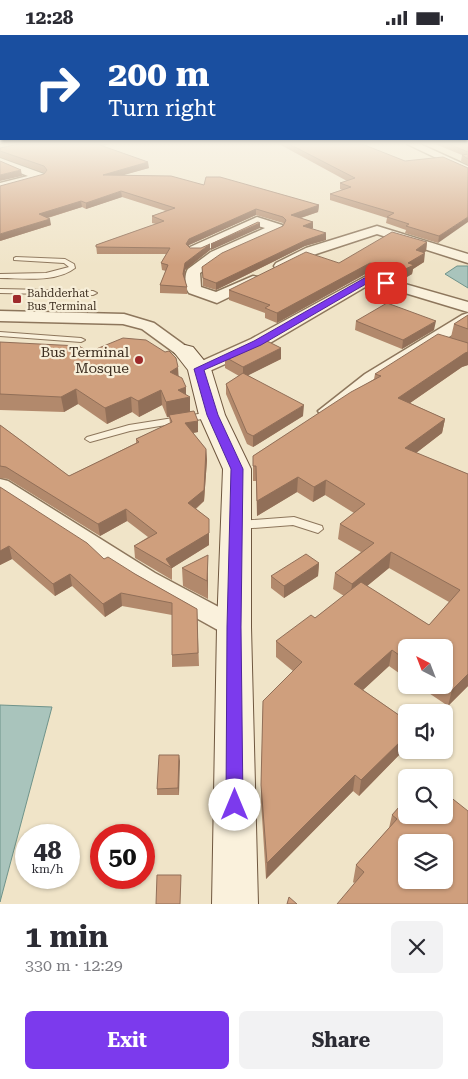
<!DOCTYPE html>
<meta charset="utf-8">
<style>
:root{--surface:#fff;--page:#f2f2f3;--text:#2b2b33;--muted:#7c7c81;--accent:#7c3aed}
body{margin:0;font-family:"Roboto Serif",serif;background:var(--page);color:var(--text);height:100vh;display:flex;flex-direction:column;font-size:19px;white-space:nowrap}
*{box-sizing:border-box;margin:0}
p{font-size:16px;color:var(--muted)}
.icon{flex:none;width:28px;height:28px;fill:none;stroke:currentColor;stroke-width:2;stroke-linecap:round;stroke-linejoin:round}
.map{position:relative;height:869px;overflow:hidden}
.sheet{display:flex;flex-direction:column;background:var(--surface);flex:1}
.sheet>*{flex:none}
.top-card{position:absolute;left:0px;top:0px;width:469px;height:105px;box-shadow:0 1px 4px #0004;background:#1a4fa0;color:#fff;overflow:hidden}
.needle{width:32px;rotate:318deg}
.tools{position:absolute;left:398px;top:604px;display:grid;gap:10px}
.tools a{display:grid;place-items:center;width:55px;height:55px;border-radius:8px;background:var(--surface);box-shadow:0 1px 4px #0004;font-size:25px}
.speed{position:absolute;left:15px;top:789px;display:flex;gap:10px;font-size:25px;font-weight:700;text-align:center}
.speed>*{display:grid;place-content:center;width:65px;height:65px;border-radius:50%;background:var(--surface);box-shadow:0 1px 4px #0004;line-height:1}
.speed small{font-size:12px;font-weight:400}
.speed .limit{border:8px solid #d22;background:#fff;color:#111}
.pin{position:absolute;display:grid;place-items:center;width:42px;height:42px;color:#fff;margin:-21px;border-radius:10px;box-shadow:0 2px 8px #0006}
.me{position:absolute;width:55px;margin:-28px;rotate:0deg;stroke-linejoin:round;filter:drop-shadow(0 0 4px #0008)}
.turn{display:flex;align-items:center;gap:18px;height:105px;padding:0 25px;font-size:22px}
.turn .icon{width:65px;height:65px;stroke-width:2.5}
.turn b{display:block;font-size:35px;line-height:42px}
.round{display:grid;place-items:center;flex:none;width:52px;height:52px;border-radius:8px;background:var(--page)}
.head{display:flex;align-items:center;justify-content:space-between;height:85px;padding:0 25px}
h1{font-size:30px;font-weight:700;line-height:38px}
.button{display:flex;gap:10px;margin-top:auto;padding:10px 25px}
.button a{flex:1;height:58px;border-radius:8px;background:var(--accent);color:#fff;font-size:20px;font-weight:700;line-height:58px;text-align:center}
.button a+a{background:var(--page);color:var(--text)}
.status{display:flex;justify-content:space-between;align-items:center;height:35px;padding:0 25px;background:var(--surface);direction:ltr}
.status svg{height:14px;fill:currentColor}
.map>svg:first-child{display:block}
</style>
<div class="status"><b>12:28</b><svg viewBox="0 0 49 12"><path d="M0 12V9h3v3zM5 12V6h3v6zM10 12V3h3v9zM15 12V0h3v12zM26 1h20v11H26zM47 4h2v5h-2z"/></svg></div>
<div class="map">
<svg width="468" height="869" viewBox="0 0 468 869">
<rect width="100%" height="100%" fill="#f0e4c8"/>
<path fill="#a9c4bc" stroke="#6f938a" d="M457,231H468V253L445,239Z
M0,670L52,672L0,867Z"/>
<g fill="none" stroke-linecap="round" stroke-linejoin="round">
<g stroke="#8d765c" stroke-width="2">
<path id="lane" d="M16,222L65,224L74,229L75,233C56,248 23,243 0,243V239L46,238L69,232L64,228L14,225V223Z
M0,254L93,256L97,258L93,260L0,258Z
M0,297L81,303L85,305L81,307L0,301Z
M211,377L214,378L216,380L214,382L130,396L90,407L85,404L87,402L129,390Z
M294,482L322,491L323,494L318,498L293,490L239,494L234,490L239,486Z"/>
</g>
<g stroke="#8d765c" stroke-width="3">
<path id="street" d="M407,109H420L468,131V138Z
M0,123L44,139L46,141L44,143L0,156V148L28,141L0,130Z
M257,182L282,190L284,193L282,196L221,223L200,238L201,252L216,257L253,241L258,242L260,245L258,248L217,268L189,258C185,253 184,239 188,234L211,217L265,193L258,191L200,218H190L188,215L190,212Z
M377,191L468,219V228L377,199L316,219L286,234H276L274,231L276,228L306,213Z
M370,239L468,267V277L372,248L263,312L205,338L199,339L193,338L190,334L193,330L251,304Z
M0,276L124,279L154,288L194,317L191,321L185,322L179,321L142,294L123,289L0,286Z
M468,278V290L377,347L335,380L328,382L321,380L318,376L365,339L462,280Z
M0,444L8,446L155,538L243,585L247,592L243,599L234,602L225,599L137,550L0,461Z"/>
</g>
<g stroke="#6f573f" stroke-width="2">
<path id="secondary" d="M185,310L193,312L211,334L225,380L251,434V592L258,869H212L217,592L223,434L199,380L188,335L174,317L177,312Z"/>
</g>
<use href="#lane" fill="#faf1dc" fill-rule="evenodd"/>
<use href="#street" fill="#faf1dc" fill-rule="evenodd"/>
<use href="#secondary" fill="#faf1dc" fill-rule="evenodd"/>
</g>
<path fill="#b2896c" fill-rule="evenodd" d="M279,109H362L405,126L468,133L438,208L405,198L406,195L386,188L387,183L330,165V159L342,155L340,154V148L347,146Z
M435,109H468V130L461,126L462,120Z
M103,111L149,133L122,140L204,150L319,170L318,177L301,183L313,187V193L312,194L326,205L305,211L216,255L203,251L202,232L283,191L284,190L283,188L256,180L189,210V212L190,213L210,215L185,235L184,242L187,252V259L160,258V250L166,236L162,235L161,228L166,219H97L96,210L156,189L152,188V181L166,176L122,162L86,174L82,172L48,183L51,190L0,206L45,138L0,122V113Z
M427,207L426,216L424,218V227L413,234L412,239L400,246L369,237L277,288L265,283V278L229,265V255Z
M468,280V330L462,332L410,368L445,384L442,398L416,418L468,439V651L448,671L417,650H444V612H406V643L389,631L363,655L406,685V709L401,715L400,719L359,761L353,756L266,844L261,767L263,666L293,636L276,622V606L315,583L344,561L333,554L335,538L361,517L338,504L340,489L354,478L325,460L313,467L297,457L257,481L256,446H253V421L374,344L375,339L451,302L454,289ZM389,533L449,567L429,590L367,551Z
M356,286L434,295L402,314L355,295Z
M0,307L89,317H165L179,342L186,360L190,377L198,386V397L193,398L206,414L207,425L204,466L196,474L209,484V510L172,533V545L135,523L134,511L148,502L127,486L100,501L8,444L0,443V390L69,441L136,408V404L170,388L169,382H167L162,370L139,382L132,377L107,389L78,369L64,377L0,375Z
M281,313V324L248,340L303,381L253,412L247,409L226,359V349L239,341L225,333V322Z
M0,452L104,524L135,539L197,574L199,631L172,632V580L122,571L105,582L72,551L55,561L12,524L0,530Z
M319,528L318,541L284,563L271,553V541Z
M182,533L208,538V564L183,551Z
M179,720V760H157V754Z
M468,776L354,848L353,847L356,830L389,793L392,780Z"/>
<path fill="#916f58" d="M93,109H110L94,113Z
M148,127L149,133L103,146V140Z
M21,135L22,141L0,146V140Z
M121,156L122,162L86,174V168Z
M81,166L82,172L40,185L39,179Z
M319,170L318,177L291,186V180Z
M256,174V180L189,210L186,216V209L189,204Z
M468,182V187L438,208L439,201Z
M50,184L51,190L0,206V199Z
M313,187V193L303,198V191Z
M260,188V193L211,215V209Z
M326,198V205L305,211L216,255V248L306,205Z
M427,207L426,216L416,224L425,218L424,227L413,234L412,239L400,246L401,236L416,215Z
M210,209V215L185,235L184,246L183,239L185,228Z
M370,228L369,237L277,288V278Z
M436,286L434,295L402,314L403,305Z
M281,313V324L243,343V332Z
M468,317V330L462,332L397,377L398,363L465,318Z
M178,332L179,347L170,337Z
M186,352V363L190,362V378L167,382L166,367L178,355Z
M76,354L78,369L64,377L61,362Z
M161,355L162,370L139,382L138,366Z
M131,362L132,377L107,389L105,373Z
M304,370L303,381L253,412V401Z
M445,384L442,398L403,428L405,413Z
M198,386V397L186,399L185,388Z
M206,414L207,425L204,466L188,480V468Z
M298,442L297,457L257,481V466Z
M326,445L325,460L313,467L314,452Z
M126,474L127,486L100,501L98,489Z
M209,484V510L172,533L166,524Z
M9,511L12,524L0,530V516Z
M391,517L389,533L350,565L352,549Z
M208,520V564L207,546Z
M319,528L318,541L284,563V551Z
M70,539L72,551L55,561L53,549Z
M121,558L122,571L105,582L103,569Z
M392,615L389,631L352,665L354,649Z
M468,639V651L448,671L452,655Z
M406,697V709L401,715L400,719L359,761L361,745Z
M179,720L180,726L179,760L178,753Z
M355,740L353,756L266,844L267,828Z"/>
<path fill="#cf9f7d" stroke="#916f58" fill-rule="evenodd" d="M19,109H97L148,127L103,140L171,141L204,150L206,142H220L319,170L291,180L313,187L303,191L326,198L306,205L216,248L203,243L202,232L222,218L283,191L286,185L283,182L256,174L189,204L186,209L190,213H201L210,209L185,228L183,239L187,252L160,250L168,230L161,228L170,213L96,212V210L164,186L152,181L175,173L121,156L86,168L81,166L39,179L50,184L0,199V151L44,139L47,135L44,131L0,116V113Z
M289,109H362L405,126L443,122L468,133V182L439,201L406,191L409,189L387,182L394,178L330,159L351,152L340,148L355,143Z
M449,109H468V117Z
M468,119V124L462,120Z
M0,126L21,135L0,140Z
M258,187L260,188L211,209Z
M392,197L427,207L416,215L425,218L408,228L414,230L401,236L370,228L277,278L265,273L270,270L229,255L306,217L339,228Z
M387,268L436,286L403,305L356,286Z
M468,280V294L454,289Z
M438,299L468,308V317L465,318L398,363L445,384L405,413L468,439V639L452,655L444,649V612H406V625L392,615L354,649L406,685V697L402,702L404,703L361,745L355,740L267,828L261,750L263,666L302,627L276,606L311,580L315,583L361,547L429,590L460,555L391,517L352,549L335,538L374,508L340,489L365,469L326,445L314,452L298,442L257,466L256,431H253V421L351,357L381,341L375,339Z
M123,303L146,305L165,317L169,316L176,323L178,332L170,337L182,343L186,352L178,355L190,362L166,367L161,355L138,366L131,362L105,373L76,354L61,362L0,359V307L79,311L89,317Z
M263,304L281,313L243,332L225,322Z
M243,338L304,370L253,401L247,398L226,349Z
M194,376L198,386L185,388L206,414L204,455L188,468L209,484V498L166,524L172,533L134,511L157,498L126,474L98,489L6,432L0,431V390L69,441L139,407L136,404L172,387L169,380Z
M0,452L87,508L104,524L108,522L135,539L197,574L198,618L172,620V568L121,558L103,569L70,539L53,549L9,511L0,516Z
M306,519L319,528L284,551L271,541Z
M208,520L207,546L182,533Z
M159,720H179L178,753L157,754Z
M444,757L468,776V869H337L364,837L356,830L397,784L392,780L406,764V780H444ZM406,808H444V845H406Z
M157,840H181L180,869H156Z
M289,862L297,869H287Z"/>
<linearGradient id="sky" x2="0" y2="1"><stop stop-color="#8fbad6"/><stop offset="0.47" stop-color="#f8f3e6"/><stop offset="1" stop-color="#f8f3e6" stop-opacity="0"/></linearGradient>
<rect width="468" height="230" fill="url(#sky)"/>
<path fill="#7c3aed" stroke="#51269a" d="M368,241H373L390,248L386,250L371,246L261,310L204,335L218,380L243,434L241,592L243,770L241,776L235,778L228,776L226,770L227,592L231,434L207,380L194,334L254,306Z"/>
<g fill="#9e2a2b" stroke="#f7eed8" stroke-width="2">
<rect x="12" y="259" width="10" height="10" rx="2.5"/>
<circle cx="139" cy="325" r="5"/>
</g>
<g text-anchor="middle" dominant-baseline="central" stroke-width="4.5" stroke-linejoin="round" paint-order="stroke">
<g font-size="11" fill="#3d2e20" stroke="#f7eed8" text-anchor="start">
<text x="27" y="258">Bahdderhat<tspan x="27" dy="13">Bus Terminal</tspan></text>
</g>
<g font-size="14" fill="#3d2e20" stroke="#f7eed8" text-anchor="end">
<text x="129" y="317">Bus Terminal<tspan x="129" dy="16">Mosque</tspan></text>
</g>
</g>
</svg>
<div class="tools">
<a><svg class="needle" viewBox="-14 -14 28 28"><path d="M0-13l5 13h-10z" fill="#e53935"/><path d="M0 13l5-13h-10z" fill="#7c7c81"/></svg></a>
<a><svg class="icon" aria-label="sound" viewBox="0 0 24 24"><path d="M4 9h4l5-4v14l-5-4H4zM17 9q2 3 0 6"/></svg></a>
<a><svg class="icon" aria-label="search" viewBox="0 0 24 24"><circle cx="10" cy="10" r="6"/><path d="M15 15l6 6"/></svg></a>
<a><svg class="icon" aria-label="layers" viewBox="0 0 24 24"><path d="M12 4l9 5-9 5-9-5zM3 14l9 5 9-5"/></svg></a>
</div>
<div class="speed"><div>48<small>km/h</small></div><div class="limit">50</div></div>
<div class="pin" style="left:386px;top:248px;background:#d93025"><svg class="icon" aria-label="arrive" viewBox="0 0 24 24"><path d="M6 21V4h12l-3 4 3 4H6"/></svg></div>
<svg class="me" style="left:235px;top:770px" viewBox="-20 -20 40 40"><circle r="19" fill="#fff"/><path d="M0-13L10 11 0 6-10 11z" fill="#7c3aed"/></svg>
<div class="top-card">
<div class="turn"><svg class="icon" aria-label="right" viewBox="0 0 24 24"><path d="M7 20v-9h11M14 6l5 5-5 5"/></svg><div><b>200 m</b>Turn right</div></div>
</div>
</div>
<section class="sheet">
<div class="head"><div><h1>1 min</h1><p>330 m · 12:29</p></div><a class="round"><svg class="icon" aria-label="close" viewBox="0 0 24 24"><path d="M6 6l12 12M18 6L6 18"/></svg></a></div>
<div class="button"><a>Exit</a><a>Share</a></div>
</section>
